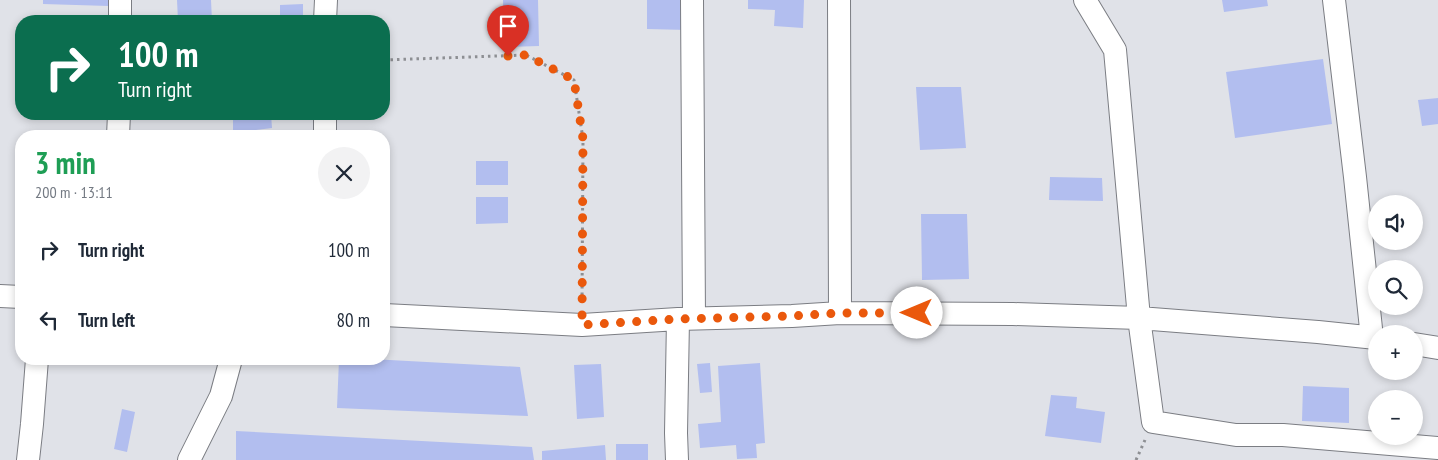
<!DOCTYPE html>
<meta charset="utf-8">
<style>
:root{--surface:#fff;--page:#f2f2f3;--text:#1f2937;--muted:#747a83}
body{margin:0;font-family:"PT Sans Narrow",sans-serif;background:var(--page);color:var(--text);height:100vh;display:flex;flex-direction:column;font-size:19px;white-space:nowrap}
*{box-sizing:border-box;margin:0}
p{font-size:16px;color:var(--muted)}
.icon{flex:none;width:28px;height:28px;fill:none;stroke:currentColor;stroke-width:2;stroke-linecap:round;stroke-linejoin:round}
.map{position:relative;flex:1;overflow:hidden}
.side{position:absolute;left:15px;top:130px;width:375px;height:235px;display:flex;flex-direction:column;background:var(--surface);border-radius:20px;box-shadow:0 2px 8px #0003}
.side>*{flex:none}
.guide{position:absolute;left:15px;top:15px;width:375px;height:105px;border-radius:20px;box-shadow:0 2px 8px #0003;background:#0b6e4f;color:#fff;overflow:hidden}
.tools{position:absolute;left:1368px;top:195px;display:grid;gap:10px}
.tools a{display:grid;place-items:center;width:55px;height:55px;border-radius:50%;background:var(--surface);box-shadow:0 2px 8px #0003;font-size:25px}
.pin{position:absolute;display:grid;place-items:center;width:42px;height:42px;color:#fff;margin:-51px -21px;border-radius:50% 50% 50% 0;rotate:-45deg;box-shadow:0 0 5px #0007}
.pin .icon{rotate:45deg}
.me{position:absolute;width:55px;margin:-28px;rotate:270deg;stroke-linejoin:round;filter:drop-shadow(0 0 4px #0008)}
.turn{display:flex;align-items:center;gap:18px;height:105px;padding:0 20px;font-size:22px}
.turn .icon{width:65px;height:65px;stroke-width:2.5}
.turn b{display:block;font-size:35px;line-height:42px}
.round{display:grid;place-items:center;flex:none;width:52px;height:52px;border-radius:26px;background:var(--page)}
.headline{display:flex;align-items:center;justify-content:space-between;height:85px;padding:0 20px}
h1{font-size:30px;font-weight:700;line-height:38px;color:#1e9e55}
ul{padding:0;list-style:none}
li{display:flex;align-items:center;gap:15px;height:70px;padding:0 20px}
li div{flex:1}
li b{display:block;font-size:19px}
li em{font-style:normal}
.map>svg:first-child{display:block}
</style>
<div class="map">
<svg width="1438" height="460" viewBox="0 0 1438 460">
<rect width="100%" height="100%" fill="#e0e2e8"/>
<path fill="#b2beef" d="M43,0H109V6L43,4Z
M177,0H211L212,21H178Z
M503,0H538L539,46L504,47Z
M647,0H686L687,30L647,29Z
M748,0H804L803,28L774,26L775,10L748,9Z
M1222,0H1267L1268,6L1224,12Z
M303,4V21H280V5Z
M1323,59L1332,124L1235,138L1226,72Z
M916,87H961L966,148L920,150Z
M1438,98V124L1422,126L1418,100Z
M233,114H271L272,128L233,133Z
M476,161H508V185H476Z
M1050,177L1102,178L1103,201L1049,200Z
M476,197H508V223L476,224Z
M921,214H967L969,279L922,280Z
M260,359H313V364L260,362Z
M339,359H371L520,367L528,416L337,408Z
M710,363L712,392L700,393L697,364Z
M760,363L765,443L756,444L757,458L737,459L736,445L700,448L698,424L721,422L718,366Z
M601,364L604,417L577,419L574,365Z
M1303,386L1349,388V423L1302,421Z
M1051,395L1077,397L1076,408L1105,412L1101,443L1045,436Z
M122,409L135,412L127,452L114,449Z
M236,431L532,447L534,460H236Z
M616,444H648V460H616Z
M605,445L606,460H542V451Z"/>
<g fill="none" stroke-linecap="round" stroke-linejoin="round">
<g stroke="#7b7d83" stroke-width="24">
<path id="street" d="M692,0L694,318
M839,0L840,313
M1085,0L1115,50L1139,318L1153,422L1236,435H1283L1438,448
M1334,0L1355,177L1372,338
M120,21V0
M325,21L326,0
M325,114V136
M118,136L119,114
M0,296L21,297
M384,315L582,325L678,319L792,316L840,313L1013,314L1139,318L1318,332L1376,338
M1414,344L1438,348
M28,460L32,424L37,359
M189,460L221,396L231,359
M677,460L676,433L678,319"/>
</g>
<path stroke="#8d8f93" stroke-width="3" stroke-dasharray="2.5 4" stroke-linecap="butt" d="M384,60L526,55L574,80L583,139L582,304
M1136,460L1145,440"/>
<use href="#street" stroke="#fff" stroke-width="22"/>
</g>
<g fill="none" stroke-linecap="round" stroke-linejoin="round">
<path stroke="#ea580c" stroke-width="9" stroke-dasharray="0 16.2" d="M508,56L526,55L574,80L583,139L582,325L678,319L792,316L840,313H917"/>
</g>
</svg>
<div class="tools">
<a><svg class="icon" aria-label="sound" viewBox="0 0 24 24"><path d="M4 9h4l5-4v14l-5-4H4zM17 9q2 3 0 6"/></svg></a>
<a><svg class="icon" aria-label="search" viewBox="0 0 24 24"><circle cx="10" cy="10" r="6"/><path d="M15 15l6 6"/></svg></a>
<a>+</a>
<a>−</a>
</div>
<div class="pin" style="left:508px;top:56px;background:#d93025"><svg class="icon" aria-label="arrive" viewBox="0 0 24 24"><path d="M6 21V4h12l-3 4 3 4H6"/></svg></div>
<svg class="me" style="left:917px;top:313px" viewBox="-20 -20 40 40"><circle r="19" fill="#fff"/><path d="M0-13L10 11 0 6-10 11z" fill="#ea580c"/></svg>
<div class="guide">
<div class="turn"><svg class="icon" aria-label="right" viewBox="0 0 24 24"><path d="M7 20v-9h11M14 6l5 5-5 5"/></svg><div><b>100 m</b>Turn right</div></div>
</div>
<section class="side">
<div class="headline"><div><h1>3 min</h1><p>200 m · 13:11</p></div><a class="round"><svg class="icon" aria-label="close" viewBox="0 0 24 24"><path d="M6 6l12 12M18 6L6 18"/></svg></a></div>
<ul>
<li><svg class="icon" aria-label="right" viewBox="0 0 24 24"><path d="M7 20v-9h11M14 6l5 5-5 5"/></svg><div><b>Turn right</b></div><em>100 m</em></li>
<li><svg class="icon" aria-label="left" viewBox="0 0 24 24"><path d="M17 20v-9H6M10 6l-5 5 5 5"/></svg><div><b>Turn left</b></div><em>80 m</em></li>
</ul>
</section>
</div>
